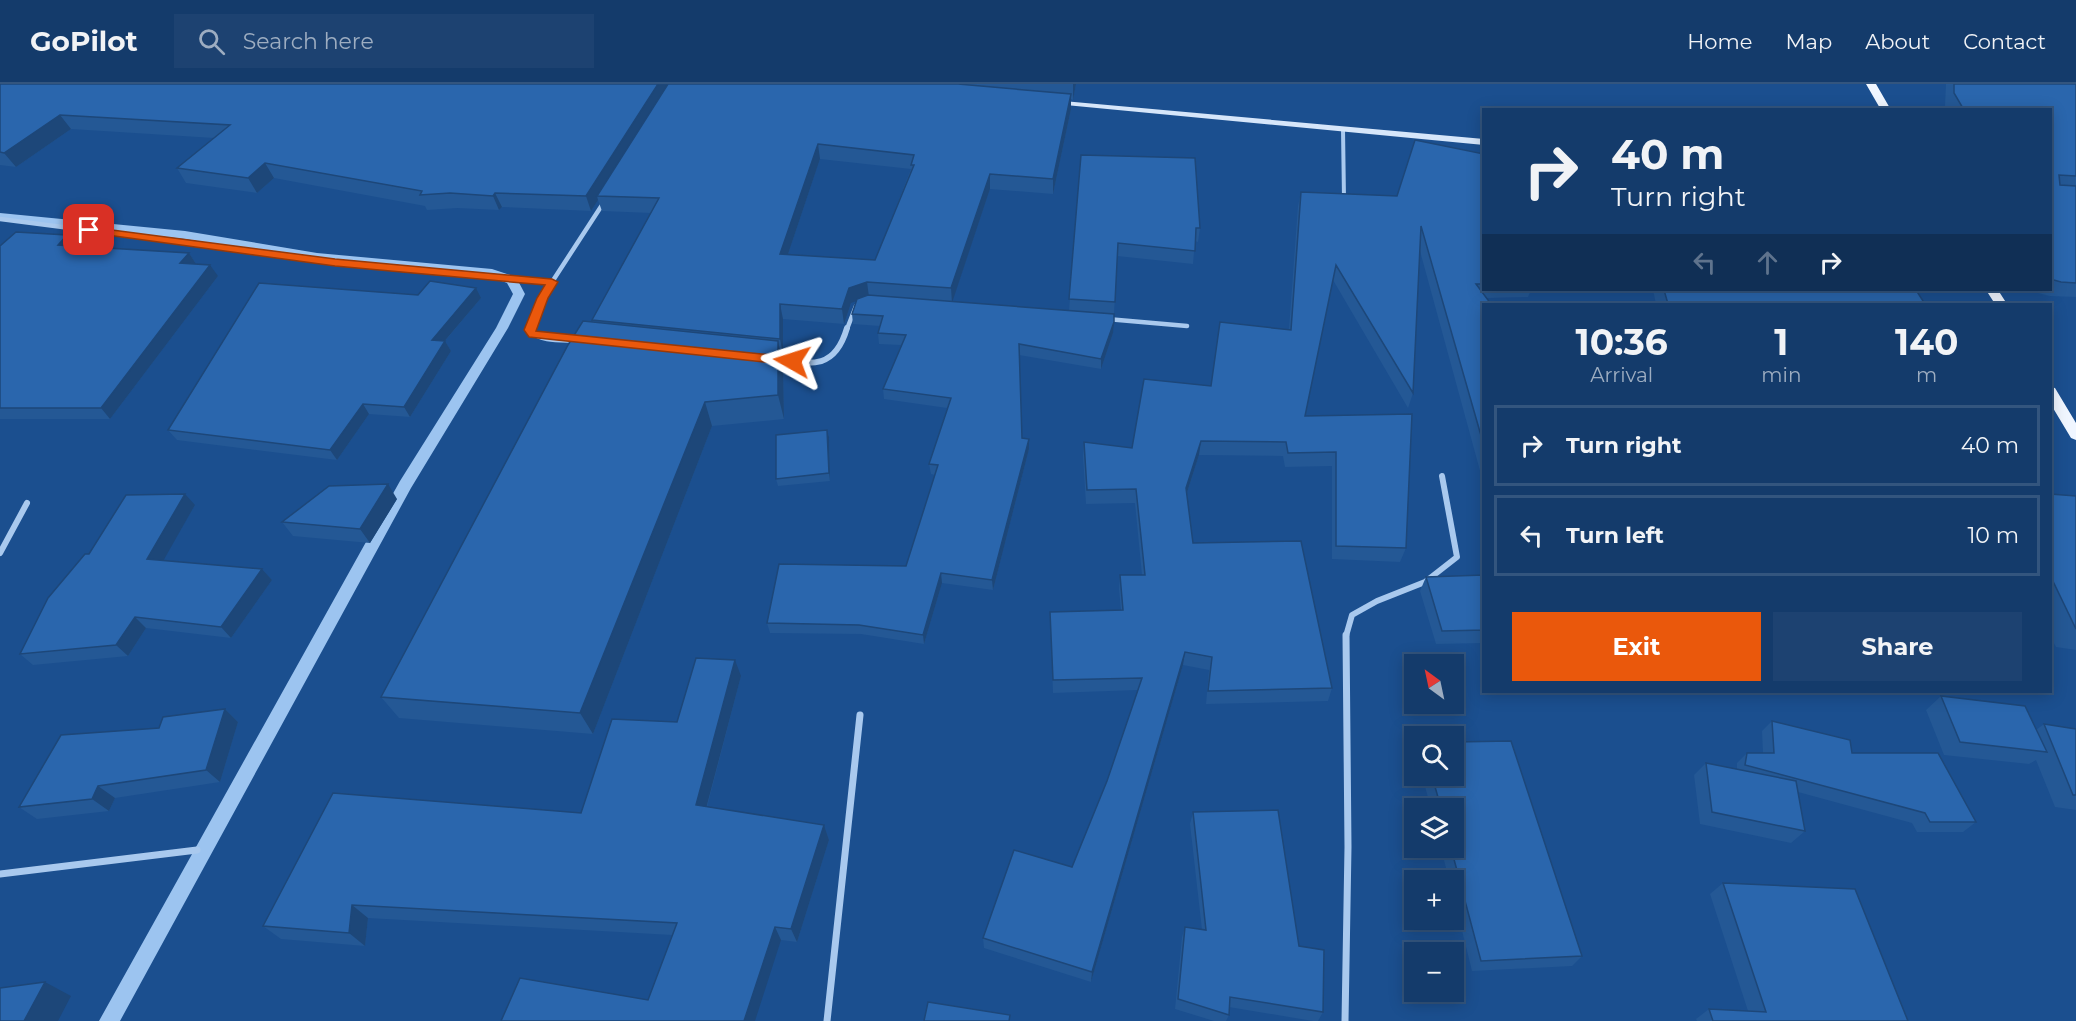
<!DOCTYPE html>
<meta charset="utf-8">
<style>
:root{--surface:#143b6b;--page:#1d4271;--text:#f1f3f6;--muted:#9dadc1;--line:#33557e;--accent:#ea580c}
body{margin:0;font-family:Montserrat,sans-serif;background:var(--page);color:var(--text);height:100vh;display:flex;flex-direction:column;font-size:22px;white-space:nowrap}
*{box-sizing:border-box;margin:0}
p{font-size:20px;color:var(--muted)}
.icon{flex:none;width:33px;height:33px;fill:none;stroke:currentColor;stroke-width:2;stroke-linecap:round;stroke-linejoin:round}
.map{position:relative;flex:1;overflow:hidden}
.sheet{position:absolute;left:1482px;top:219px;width:570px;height:390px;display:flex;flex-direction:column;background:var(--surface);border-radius:0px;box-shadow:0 3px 15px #0003,0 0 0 2px var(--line)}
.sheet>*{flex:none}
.banner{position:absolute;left:1482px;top:24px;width:570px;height:183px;border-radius:0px;box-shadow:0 3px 15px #0003,0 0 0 2px var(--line);background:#143b6b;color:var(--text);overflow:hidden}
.needle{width:39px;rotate:327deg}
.tools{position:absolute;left:1404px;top:570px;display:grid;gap:12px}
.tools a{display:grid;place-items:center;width:60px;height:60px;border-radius:0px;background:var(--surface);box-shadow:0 3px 15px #0003,0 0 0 2px var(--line);font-size:30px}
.pin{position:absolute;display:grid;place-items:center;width:51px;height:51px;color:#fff;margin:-26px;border-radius:12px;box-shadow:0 3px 9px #0006}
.me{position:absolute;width:66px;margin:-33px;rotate:276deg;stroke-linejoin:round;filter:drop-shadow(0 0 4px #0008)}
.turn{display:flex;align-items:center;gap:21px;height:126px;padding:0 30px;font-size:27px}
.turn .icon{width:78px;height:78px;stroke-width:2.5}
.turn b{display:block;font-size:42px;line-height:51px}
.lanes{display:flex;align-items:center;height:57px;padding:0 30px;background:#0003;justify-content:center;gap:30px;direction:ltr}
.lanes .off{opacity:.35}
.eta{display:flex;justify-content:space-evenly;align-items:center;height:102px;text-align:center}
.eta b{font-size:36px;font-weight:700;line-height:42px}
.button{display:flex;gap:12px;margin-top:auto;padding:12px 30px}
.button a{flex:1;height:69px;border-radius:0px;background:var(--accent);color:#fff;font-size:24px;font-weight:700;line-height:69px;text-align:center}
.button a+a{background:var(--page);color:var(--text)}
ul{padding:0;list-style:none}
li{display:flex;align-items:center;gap:18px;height:81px;margin:0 12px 9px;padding:0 18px;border:3px solid var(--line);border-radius:0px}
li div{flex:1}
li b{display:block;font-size:22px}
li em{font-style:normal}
header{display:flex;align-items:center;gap:36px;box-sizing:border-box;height:84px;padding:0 30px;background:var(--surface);border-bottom:2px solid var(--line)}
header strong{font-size:28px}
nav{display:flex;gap:33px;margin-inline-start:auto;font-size:21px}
.search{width:420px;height:54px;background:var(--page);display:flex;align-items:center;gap:15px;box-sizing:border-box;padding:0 21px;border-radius:0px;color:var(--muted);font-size:22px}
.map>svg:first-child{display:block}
</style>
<header>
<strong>GoPilot</strong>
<div class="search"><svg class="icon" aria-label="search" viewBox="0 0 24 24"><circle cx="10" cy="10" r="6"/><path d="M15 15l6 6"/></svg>Search here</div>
<nav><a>Home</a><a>Map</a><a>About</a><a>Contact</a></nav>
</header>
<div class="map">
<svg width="2076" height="937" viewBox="0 0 2076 937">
<rect width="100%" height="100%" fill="#1b4f8f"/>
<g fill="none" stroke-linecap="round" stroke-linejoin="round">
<path fill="#9cc4f0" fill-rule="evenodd" d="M0,129L185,147L317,169L492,185L516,193L525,210L508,244L411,404L120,937H99L400,397L496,244L513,210L507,199L491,193L317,177L185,155L0,135Z"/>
<path stroke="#a9c9ee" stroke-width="4" d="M1343,45L1344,115"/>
<path stroke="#a9c9ee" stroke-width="4.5" d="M0,135L335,178L552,198L542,214L530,245
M552,198L604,118
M1107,235L1187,242
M847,245L856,222"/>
<path stroke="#a9c9ee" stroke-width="6" d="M531,244L530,246C542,258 562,255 578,256
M776,275C813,281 835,285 847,244
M0,469L27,419
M1346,552L1352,531L1377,517L1425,498L1457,473L1442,392"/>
<path stroke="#a9c9ee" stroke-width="7" d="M0,790L197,766
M827,937L860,631
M1345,937L1348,763L1346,551"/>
<path fill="#d6e6fa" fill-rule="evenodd" d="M1052,16L1484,55V61L1055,20H1052Z"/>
<path fill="#f0f6ff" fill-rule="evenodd" d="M1866,0H1876L1891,26H1881Z
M1986,206H1998L2007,220H1995Z
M2050,303L2055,304L2076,339V356L2071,354L2050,319Z"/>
</g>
<path fill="#245895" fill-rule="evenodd" d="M0,0H1076L1073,16L1071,15V25L1053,110L990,105L952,218L1069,227L1081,71L1200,144L1198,158L1195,157L1193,180L1117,172L1113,249L1101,285L1019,271L1022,354L1029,365L993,506L942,499L924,560L861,550L770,549L767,539L906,482L935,391L931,390L929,380L947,324L884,315L883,305L901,261L879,260L878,249L880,242L853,240L852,230L856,217L851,219L844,240L783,235V270H781L783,281L784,335L712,342L593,650L399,634L381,613L593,238L592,236L651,129L602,127L598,116L591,127L502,123L499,126L457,124L427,126L425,122L274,94L257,109L186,99L177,84L214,54L71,45L16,83L0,81ZM820,75L911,85L875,176L788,170Z
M1946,0H2076V213L2050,212L2026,206H2050V26H1947L1945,22Z
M1484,59V206H1531L1528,213L1486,214L1484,220V394H1482L1420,167L1413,309L1408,324L1333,196L1305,332L1412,330L1406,464L1400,478L1332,475V382L1285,383L1283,372L1199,371L1187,409L1193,459L1332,604L1328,617L1206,620L1209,586L1183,581L1091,898L984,864L983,854L1072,783L1107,697L1138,606L1053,609L1050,528L1121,526L1119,505L1120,491H1142L1135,419L1086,420L1083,372L1084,358L1132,364L1211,302L1289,245L1298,122L1301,108L1397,112L1480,69Z
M67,151L75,162L189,169L196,180L218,192L110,335H0V162Z
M1653,206H1916L1925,220H1656Z
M418,211L481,214L445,257L451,267L410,333L369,330L337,376L177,356L168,346Z
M827,346L829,353L830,397L778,402L776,395Z
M2050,410L2076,412V566L2056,563L2050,552Z
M397,415L370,459L293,452L282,438Z
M195,421L163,476L262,485L272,496L231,554L146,544L128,572L33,581L20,570L89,470Z
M1484,491V559L1436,560L1420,507L1426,493Z
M741,592L707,723L824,741L829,756L797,858L781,856L648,916L672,851L368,834L365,862L281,855L263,842L581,729L677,638Z
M1941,612L2036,646L2044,640L2076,645V726L2055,723L2036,676L2029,680L1944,671L1926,626Z
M225,625L238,638L220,698L115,714L109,727L37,735L19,723L159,644Z
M1772,637L1852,669L1976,738L1963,748H1917L1912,739L1798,708L1805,747L1791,759L1700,740L1694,691L1706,679L1737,685V679L1747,669H1763L1762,647Z
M1422,692H1454L1582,872L1572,882L1472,887L1454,814V796H1449L1441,764H1454V724H1431Z
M1193,728L1299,862L1323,928L1318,937H1313L1229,923V931L1226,937H1214L1175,925L1182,853L1185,843L1202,846L1190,740Z
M1723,799L1908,937H1697L1696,935L1709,925L1748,927L1710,810Z"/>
<path fill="#1d4779" d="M658,0H671L597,112L598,116L591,127L586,112Z
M1073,0H1076L1073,16Z
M1071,10V25L1053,110V95Z
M60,31L71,45L16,83L4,69Z
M818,60L820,75L783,185L780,170Z
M265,79L274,94L257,109L248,94Z
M990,90V105L952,219L951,204Z
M495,109L502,123L499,126L493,112Z
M67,151L76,162L58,161Z
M189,169L196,180L180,179Z
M210,181L218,192L110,335L101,324Z
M867,198L869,213L851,219L844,240L842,225L849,204Z
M476,204L481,214L437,266L432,256Z
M780,220L783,235V270L780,255Z
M1114,238L1113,249L1101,285V275Z
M445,257L451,267L410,333L404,323Z
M778,257L783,281L784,335L778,311Z
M705,318L712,342L593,650L580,629Z
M363,320L369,330L337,376L330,366Z
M827,346L829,353L830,397L829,389Z
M1029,355V365L993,506L992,496Z
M1201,357L1199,371L1184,418L1186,404Z
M388,400L397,415L370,459L360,445Z
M185,410L195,421L158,486L147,475Z
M262,485L272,496L231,554L221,543Z
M941,489L942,499L924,560L923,551Z
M135,533L146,544L128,572L116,561Z
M1185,568L1183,581L1091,898L1092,888Z
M735,576L741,592L703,736L696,721Z
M225,625L238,638L220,698L206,686Z
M98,702L115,714L109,727L92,715Z
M824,741L829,756L797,858L791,845Z
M352,821L368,834L365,862L349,849Z
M775,843L781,856L755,937H744Z
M45,898L71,912L58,937H24Z"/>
<path fill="#2a66ad" stroke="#1d4779" stroke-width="1.5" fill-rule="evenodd" d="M0,0H658L586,112L495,109L493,112L450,109L420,111L422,107L265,79L248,94L177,84L230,41L60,31L4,69L0,68Z
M668,0H958L1071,10L1053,95L990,90L951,204L867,198L849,204L842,225L780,220V255L592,236L659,114L597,112ZM818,60L914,71L911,81H914L875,176L780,170Z
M1954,0H2076V92L2059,91L2060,101L2076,102V199L2061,198L2050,195V26H1964L1954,9Z
M1415,56L1484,70V200H1476L1491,220H1484V362L1421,142L1413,309L1336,181L1305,332L1412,330L1406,464L1336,462V368L1288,369L1286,358L1201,357L1186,404L1193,459L1301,457L1332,604L1208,607L1212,573L1185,568L1092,888L983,854L1014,766L1072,783L1107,697L1142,594L1053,596L1050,528L1123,526L1120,491H1145L1136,405L1087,406L1084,358L1132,364L1144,295L1211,302L1220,238L1291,246L1301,108L1397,112Z
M1081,71L1195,74L1200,144H1196L1195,167L1118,159L1115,218L1069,215Z
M16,148L67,151L58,161L189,169L180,179L210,181L101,324H0V162Z
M430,197L476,204L432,256L445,257L404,323L363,320L330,366L168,346L259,199L418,211Z
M1664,206H1916L1925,220H1668Z
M868,211L1114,230V238L1101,275L1019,260L1022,354L1029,355L992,496L941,489L923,551L859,541L767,539L779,480L906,482L938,381L929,380L951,314L883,305L906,251L878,249L883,232L852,230L857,215Z
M583,237L778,257V311L705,318L580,629L381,613L568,261Z
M827,346L829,389L776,395V351Z
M388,400L360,445L282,438L329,402Z
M185,410L147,475L262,485L221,543L135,533L116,561L20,570L48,514L85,470H89L126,411Z
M2050,410L2076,412V545L2050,491Z
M1484,491V546L1442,547L1426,493Z
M696,574L735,576L696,721L824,741L791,845L775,843L744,937H501L520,894L648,916L677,839L352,821L349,849L263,842L333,709L581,729L612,635L677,638Z
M1941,612L2025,622L2047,668L1960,658Z
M225,625L206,686L98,702L92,715L19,723L61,651L159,644L163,633Z
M1772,637L1850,656L1852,669H1938L1976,738H1930L1925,729L1745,681L1747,669H1774Z
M2044,640L2076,645V711H2073Z
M1511,657L1582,872L1481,877L1451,764H1454V724H1441L1432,692H1454V658Z
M1706,679L1796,697L1805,747L1712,728Z
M1278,726L1299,862L1324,866L1323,928L1230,913L1229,931L1178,915L1185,843L1206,846L1193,728Z
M1723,799L1855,805L1908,937H1713L1709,925L1766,928Z
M45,898L24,937H0V904Z
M928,918L1010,931L1009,937H924Z"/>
<path fill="#ea580c" stroke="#983908" stroke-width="1.5" d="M89,143L335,175L552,195L558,198L548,214L536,247L792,273L798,277L792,281L529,253L524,246L537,214L545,201L335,182L85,148L84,146Z"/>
</svg>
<div class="tools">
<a><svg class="needle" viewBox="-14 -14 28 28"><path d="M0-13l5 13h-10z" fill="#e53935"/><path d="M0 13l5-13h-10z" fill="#9dadc1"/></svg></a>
<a><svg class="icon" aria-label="search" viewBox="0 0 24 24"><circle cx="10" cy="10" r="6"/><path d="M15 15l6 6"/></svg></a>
<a><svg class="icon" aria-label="layers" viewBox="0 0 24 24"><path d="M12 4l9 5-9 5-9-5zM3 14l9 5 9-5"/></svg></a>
<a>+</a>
<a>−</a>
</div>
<div class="pin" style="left:89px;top:146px;background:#d93025"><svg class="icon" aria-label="arrive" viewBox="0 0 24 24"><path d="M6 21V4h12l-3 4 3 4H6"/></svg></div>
<svg class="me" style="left:792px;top:277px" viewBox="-20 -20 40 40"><path d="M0-17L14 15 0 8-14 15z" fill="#ea580c" stroke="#fff" stroke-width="4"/></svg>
<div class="banner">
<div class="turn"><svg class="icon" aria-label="right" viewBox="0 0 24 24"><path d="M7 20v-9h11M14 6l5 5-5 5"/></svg><div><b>40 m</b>Turn right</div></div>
<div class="lanes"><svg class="icon off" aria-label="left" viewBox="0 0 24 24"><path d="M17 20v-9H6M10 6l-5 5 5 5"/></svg><svg class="icon off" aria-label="ahead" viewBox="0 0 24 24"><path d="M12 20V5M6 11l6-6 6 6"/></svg><svg class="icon" aria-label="right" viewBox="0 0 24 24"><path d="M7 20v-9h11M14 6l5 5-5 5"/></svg></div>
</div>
<section class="sheet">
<div class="eta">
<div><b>10:36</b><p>Arrival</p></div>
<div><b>1</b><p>min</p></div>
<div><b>140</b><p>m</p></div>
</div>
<ul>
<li><svg class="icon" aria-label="right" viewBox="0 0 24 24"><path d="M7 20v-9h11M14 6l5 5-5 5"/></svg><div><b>Turn right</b></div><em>40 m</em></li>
<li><svg class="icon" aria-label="left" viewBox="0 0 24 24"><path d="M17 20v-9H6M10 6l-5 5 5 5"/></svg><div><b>Turn left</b></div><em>10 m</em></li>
</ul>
<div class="button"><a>Exit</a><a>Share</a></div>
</section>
</div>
